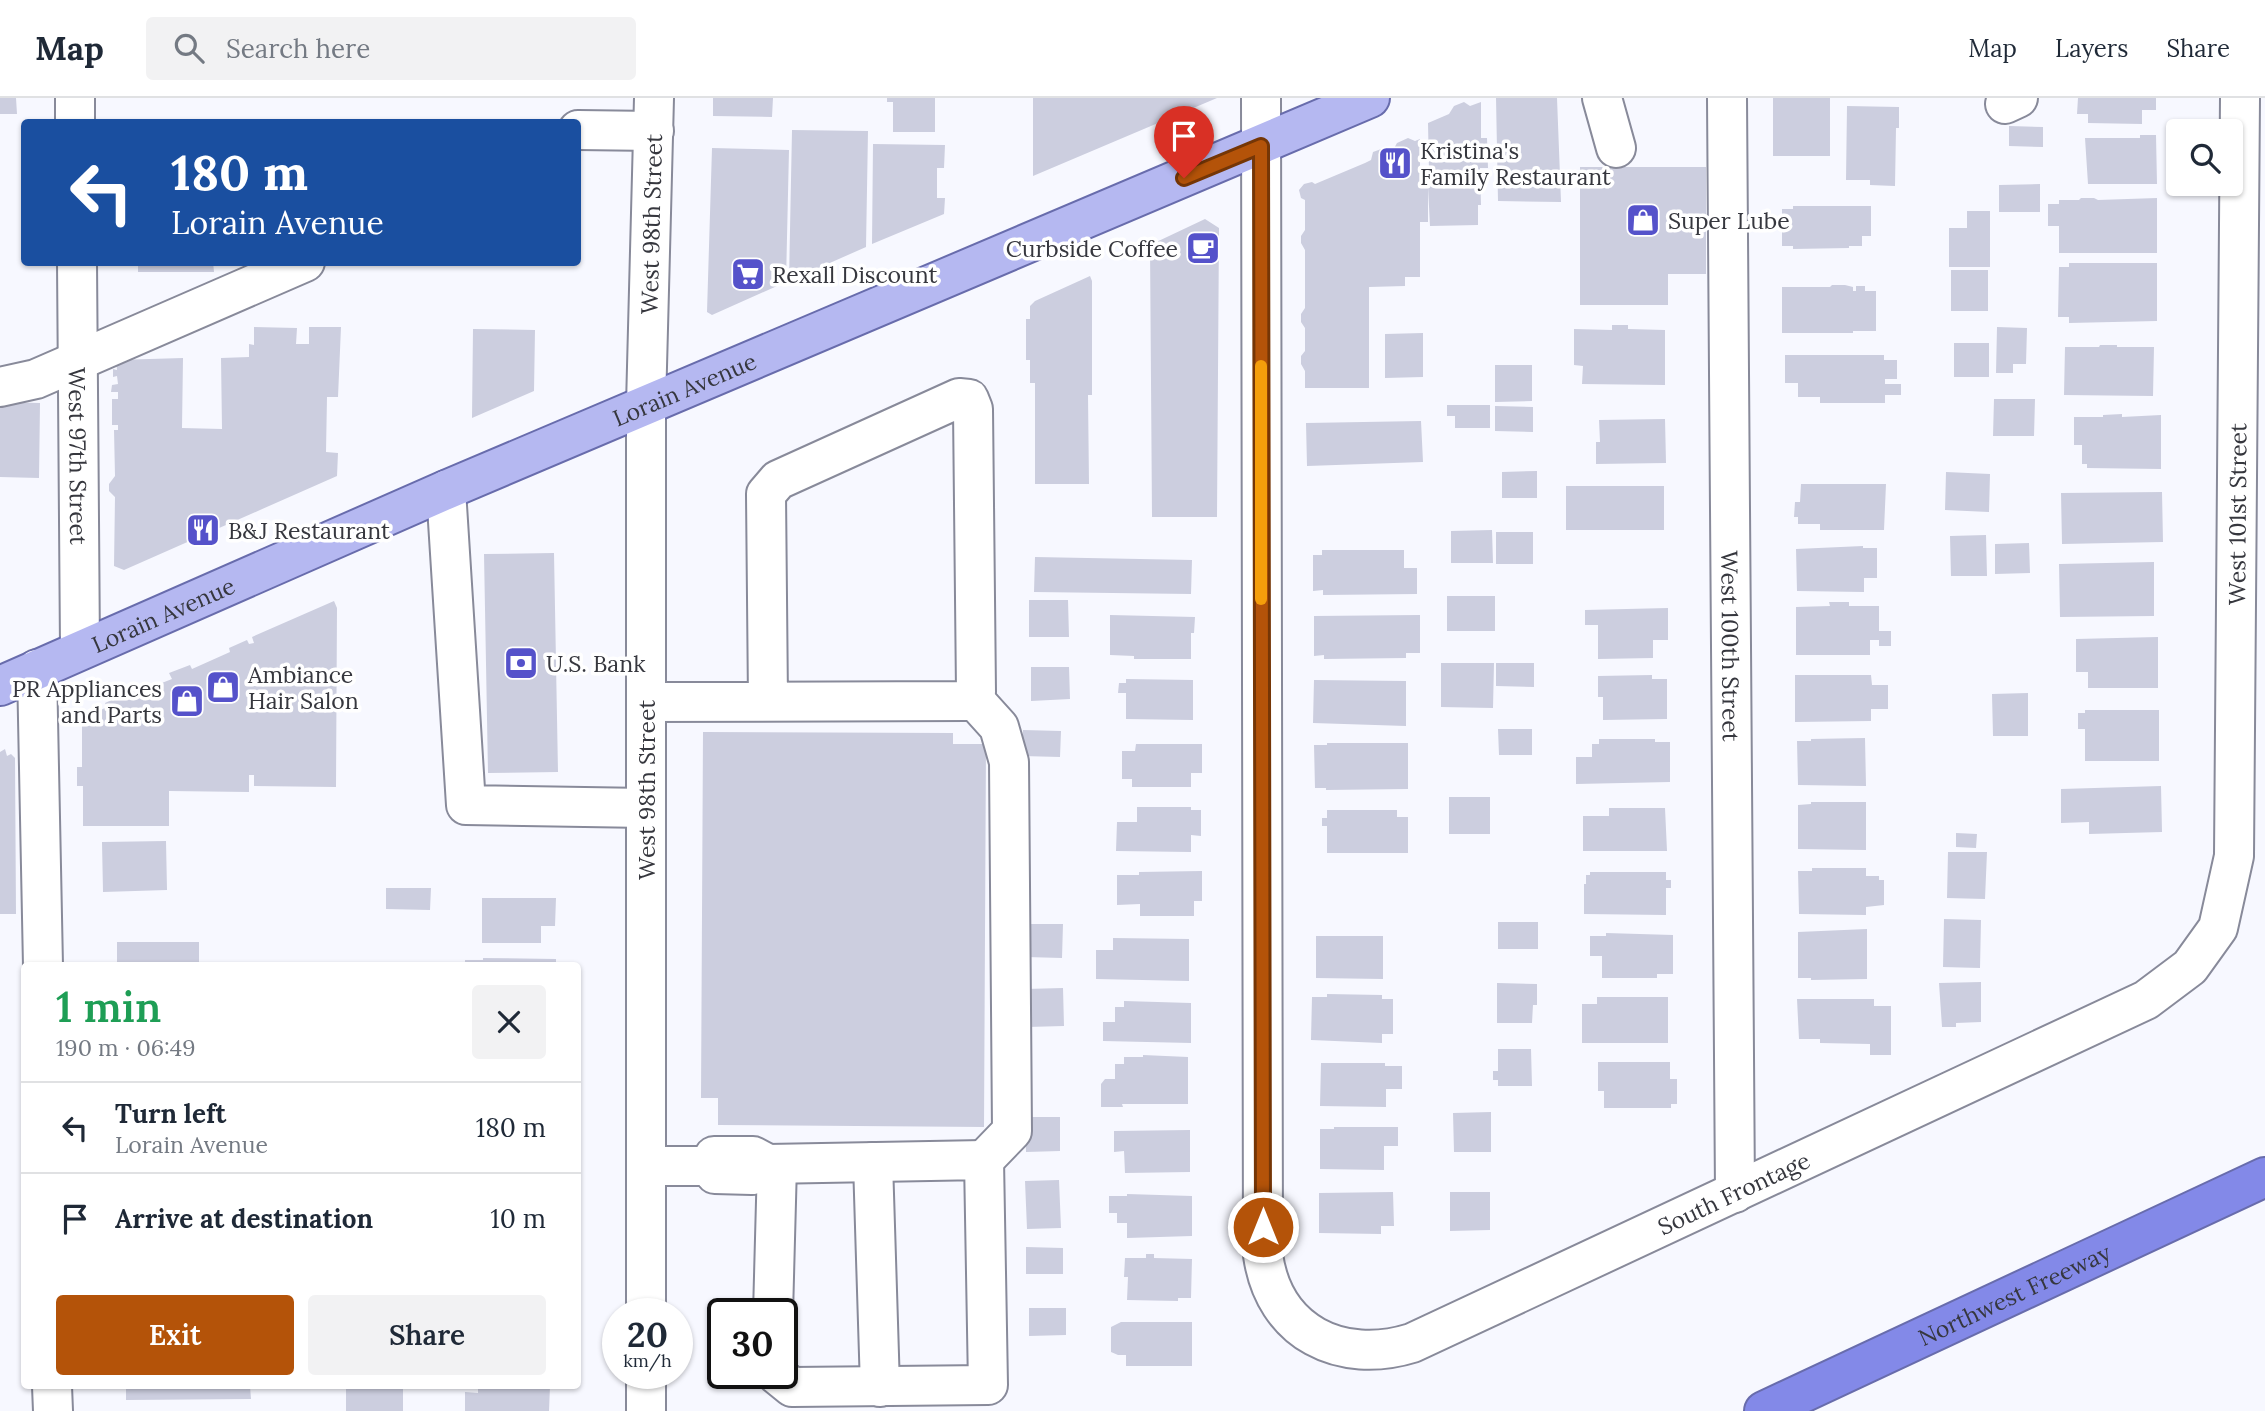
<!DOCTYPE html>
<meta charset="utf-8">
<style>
:root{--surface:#fff;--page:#f2f2f3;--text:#1f2937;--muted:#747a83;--line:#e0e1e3;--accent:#b45309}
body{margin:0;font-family:Lora,serif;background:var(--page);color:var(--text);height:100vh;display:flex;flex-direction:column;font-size:26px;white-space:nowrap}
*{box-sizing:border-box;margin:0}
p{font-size:23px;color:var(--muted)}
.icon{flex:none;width:38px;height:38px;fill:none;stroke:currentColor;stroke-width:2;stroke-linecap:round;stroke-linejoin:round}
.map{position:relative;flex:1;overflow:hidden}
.panel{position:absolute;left:21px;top:864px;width:560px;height:427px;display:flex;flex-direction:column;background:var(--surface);border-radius:7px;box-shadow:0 2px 5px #0004}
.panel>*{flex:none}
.banner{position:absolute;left:21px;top:21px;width:560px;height:147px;border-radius:7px;box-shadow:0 2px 5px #0004;background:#1a4fa0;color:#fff;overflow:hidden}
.controls{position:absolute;left:2166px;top:21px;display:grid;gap:14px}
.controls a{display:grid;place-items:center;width:77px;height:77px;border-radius:7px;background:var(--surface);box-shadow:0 2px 5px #0004;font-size:35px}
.speed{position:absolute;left:602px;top:1200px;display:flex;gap:14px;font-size:35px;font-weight:700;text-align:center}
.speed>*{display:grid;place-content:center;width:91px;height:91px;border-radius:50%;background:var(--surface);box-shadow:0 2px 5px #0004;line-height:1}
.speed small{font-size:18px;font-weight:400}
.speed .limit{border:4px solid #111;border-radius:10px;background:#fff;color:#111}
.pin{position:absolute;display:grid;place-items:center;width:60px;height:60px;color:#fff;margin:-72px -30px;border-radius:50% 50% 50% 0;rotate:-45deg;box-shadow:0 0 7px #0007}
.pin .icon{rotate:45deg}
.me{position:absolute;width:77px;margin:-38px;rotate:0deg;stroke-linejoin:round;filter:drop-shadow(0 0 5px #0008)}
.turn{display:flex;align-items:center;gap:24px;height:147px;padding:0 35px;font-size:32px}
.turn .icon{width:91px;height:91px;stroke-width:2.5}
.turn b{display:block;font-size:49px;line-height:60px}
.round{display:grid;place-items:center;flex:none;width:74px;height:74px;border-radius:7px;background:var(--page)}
.overview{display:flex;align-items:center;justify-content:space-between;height:119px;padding:0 35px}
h1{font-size:42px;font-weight:600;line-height:52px;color:#1e9e55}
.action{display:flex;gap:14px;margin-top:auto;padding:14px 35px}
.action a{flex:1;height:80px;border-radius:7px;background:var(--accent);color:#fff;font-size:28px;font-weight:600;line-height:80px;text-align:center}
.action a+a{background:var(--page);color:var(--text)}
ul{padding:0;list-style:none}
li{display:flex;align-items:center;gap:21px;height:91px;padding:0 35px;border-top:2px solid var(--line)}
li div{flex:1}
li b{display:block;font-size:26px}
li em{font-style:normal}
header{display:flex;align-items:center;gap:42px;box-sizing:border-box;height:98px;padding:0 35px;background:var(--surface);border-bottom:2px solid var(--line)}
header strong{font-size:33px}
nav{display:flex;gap:38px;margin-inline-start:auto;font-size:24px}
.search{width:490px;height:63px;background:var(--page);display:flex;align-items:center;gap:18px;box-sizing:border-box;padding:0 24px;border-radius:7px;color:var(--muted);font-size:26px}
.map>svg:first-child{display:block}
</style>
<header>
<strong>Map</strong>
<div class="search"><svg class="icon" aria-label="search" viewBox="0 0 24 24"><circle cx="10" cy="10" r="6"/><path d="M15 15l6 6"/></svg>Search here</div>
<nav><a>Map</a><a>Layers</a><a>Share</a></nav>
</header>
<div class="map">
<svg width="2265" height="1313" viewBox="0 0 2265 1313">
<rect width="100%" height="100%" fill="#f7f8ff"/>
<path fill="#cccedf" d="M0,0H16L17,16H0Z
M713,0H773L772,19L713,18Z
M887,0H935V34H893V4H887Z
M1033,0H1217L1033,78Z
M1496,0H1557L1561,104L1498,103Z
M1773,0H1830V58H1773Z
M2078,0H2156V12H2142V26L2088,25V16H2077Z
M1464,4L1470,8L1481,4V40H1487L1488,70H1480L1481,107H1478V127L1430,128L1428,89V124H1420V179H1405V188L1369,189V290H1305V273L1301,266V258L1305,253V230L1301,224V216L1305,210V152L1301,145V138L1305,132V102L1301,100L1299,92L1304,86L1312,84L1315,86L1365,65L1371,62L1373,54L1384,50L1392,54L1397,45L1408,40L1415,43L1420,41V74H1429L1428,25L1449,16L1454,8Z
M1847,8L1899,9V30H1896L1895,88L1870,87V82H1846Z
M2009,28L2043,29V49L2009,48Z
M792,32L868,33L866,149L789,183Z
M2140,37H2156L2157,86H2088L2085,40H2140Z
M873,46L945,47L944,70H937V100H945L944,116L872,146Z
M712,50L789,52L786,184L712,217L707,214Z
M1580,69H1706V176H1668V207H1580Z
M2040,86V114H1999V87Z
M2081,100H2094L2098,102L2157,100V155H2059V128H2048V106H2059V102H2079Z
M1793,108H1871V138H1862V148H1849V150L1793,151V148H1782V111H1793Z
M1967,113H1990V169H1949V130H1967Z
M1205,121L1219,130L1217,419H1152L1150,147Z
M138,164H213L214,174H138Z
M2069,165H2157V223L2069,225V219H2058L2059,169H2069Z
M1951,172H1988V213H1951Z
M1090,178L1092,183V297H1088L1089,386H1035V285H1030V262H1026V221H1030V208L1035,203Z
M1832,187H1845L1853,189V193H1856V188H1865V193H1876V233H1853V235H1782V189H1830Z
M1612,227H1628V231L1665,232V287L1582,286L1583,268L1574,267V231L1612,232Z
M254,229L297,230L296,246H309V229H341L338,299H327L326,354L338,355L337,378L124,472L114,468L115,399L109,393V386L115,378L114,332H118V327H112V301H118V294H111L112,287L118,286L117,278L113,279V271L117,272L116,262L183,260L182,330L222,331L221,260L249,259V246L254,247Z
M1997,229L2027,230L2026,266H2013V275H1996Z
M473,231L535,232L534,293L472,320Z
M1423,235V279L1385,280V236Z
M1954,245H1989V279H1954Z
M2100,247H2117V249H2154L2153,298L2064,297L2065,249H2099Z
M1785,257H1884V262H1897V281H1885V286H1901V297H1885V305H1820V299H1798V285H1785Z
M1495,267H1532V303L1495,304Z
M1994,301H2035L2034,338H1993Z
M0,304L40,305L39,380L0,379Z
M1447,307H1490V330H1455V318H1447Z
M1495,308L1533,309V334L1495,333Z
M2122,316V319L2161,317V371L2087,370V366H2082V347H2074V319H2103V317Z
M1665,321L1666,365L1596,366V344H1600L1599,322Z
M1421,323L1423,364L1307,368L1306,325Z
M1537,373V400H1502V374Z
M1946,374L1990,376L1989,414L1945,412Z
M1801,386H1886L1884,432H1820V426H1798V419H1794L1795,404H1800Z
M1566,388H1664V432H1566Z
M2162,394L2163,444L2062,446L2061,395Z
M1492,432L1493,465H1451V433Z
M1496,434H1533V466H1496Z
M1986,437L1987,478H1951L1950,438Z
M2029,445L2030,475L1995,476V446Z
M1863,448V450H1877V480H1864V494L1797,493L1796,451Z
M1322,452H1404V470H1417V496L1323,497V492L1313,493V457H1322Z
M554,455L558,674L488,675L484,456Z
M1035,459L1192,462L1191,496L1034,494Z
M2154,464V518L2060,519L2059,466Z
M1447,498H1495V533H1447Z
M1029,502H1068L1069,539H1029Z
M334,503L337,510L336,689L254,688V677H249V694L169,693V728H83V688H77V669H82V621L107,609L105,605L147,586L149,590L172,581L169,575L190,567L192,571L230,554L229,550L247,542L249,546L254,545L252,539Z
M1829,504H1849V508H1879V533H1891V548H1879V542H1870V557H1796V509L1830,508Z
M1668,510V542H1653V560L1598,561V527H1585V512Z
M1110,517L1195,519L1194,535H1191V561H1134V558L1110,557Z
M1420,517V555H1406V560L1324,561V557L1314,558V518Z
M2158,539V590H2088V574H2076V541Z
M1441,565H1494L1493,610L1441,609Z
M1496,565H1534V589L1496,588Z
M1031,569H1069L1070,601L1031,603Z
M1652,577V581H1667V621L1603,622V599H1598V578Z
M1795,577H1871L1872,587H1888V611H1871V623L1795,624Z
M1126,581L1193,582V622L1126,621V595H1118L1119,585H1126Z
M1314,582L1406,583V628L1313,625Z
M2028,595V638H1993L1992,596Z
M2085,612H2159V663H2085V631H2078V615H2085Z
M1498,631H1532V657H1499Z
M1023,632L1061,633L1060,659L1022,658Z
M703,634L953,635V646H986L984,1029L718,1027V1000H701Z
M1865,640L1866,688L1798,687L1797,643H1811V641Z
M1599,641H1655V644H1670V684L1576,686V659H1592V646H1599Z
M1327,645H1408V691L1326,692V690H1315L1314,647H1327Z
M1136,646H1202V675H1191V689H1132V681H1122V653H1135Z
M5,651L7,658L11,656L15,660L16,816H0V654Z
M2161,688L2162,734L2089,736V724L2061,725V691Z
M1449,699H1490V736H1449Z
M1811,704H1866V752L1798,751V707L1811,706Z
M1137,709H1191V712H1201V738L1191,737V754L1116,753L1117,724H1137Z
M1609,710H1665L1667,753H1583V718H1609Z
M1327,712H1397V719H1408V755H1327V728H1322V720H1327Z
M1956,735L1977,736L1976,750L1956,749Z
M166,743L167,792L103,794L102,744Z
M1948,754H1987L1985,801L1947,800Z
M1812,770H1866V778H1879V782H1884V807L1866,809V817L1799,816L1798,773H1812Z
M1202,773V803H1194V818H1140V806L1117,807V777H1139V774Z
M1590,774H1666V782H1671V790H1666V817L1584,816V786H1586V777H1590Z
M386,790H431L430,812L386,811Z
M482,800H556L555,828H541V845H482Z
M1944,821L1981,822L1980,870L1943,869Z
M1498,824H1538V851H1498Z
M1027,826H1063L1062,860L1026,859Z
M1867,831V881L1811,882V880H1798V834Z
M1606,835L1673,837V876H1657V880H1602V858H1590V838H1606Z
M1316,838H1383V881L1316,880Z
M1113,840L1189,841V883L1096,881V852H1113Z
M117,844H199V868H117Z
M483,860L556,861V868H465V862H483Z
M1981,884V924L1956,925V929H1942L1939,885Z
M1497,885L1537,886V907H1533L1532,925H1497Z
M1063,890L1064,928L1027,929L1025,891Z
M1327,896L1382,897V901H1393V936H1382V945L1311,942L1312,899H1327Z
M1597,899H1668V945H1582V906H1597Z
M1797,901H1874V908H1891V957H1870V946L1820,945V941H1799Z
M1124,903L1191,905V945L1103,943V924H1115V909H1124Z
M1498,951H1531L1532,988H1498V982H1493V973H1498Z
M1143,957L1188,959V1006H1122L1123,1009H1101V986L1105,981H1115V966H1124V959H1143Z
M1598,964H1670V981H1677V1006H1671V1010H1604V993H1598Z
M1321,965H1385V968H1402V991H1386V1009L1320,1008Z
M1491,1014V1054H1454L1453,1015Z
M1025,1019H1060V1053L1026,1054Z
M1334,1029H1398V1048H1384V1072L1320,1071V1031H1334Z
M1190,1032V1074L1125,1075L1124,1053L1114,1054V1033Z
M1059,1082L1061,1130L1027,1131L1025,1083Z
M1393,1094L1394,1128H1381V1136L1319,1135V1095Z
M1450,1094H1490V1132L1450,1133Z
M1127,1096L1192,1098V1138L1127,1140V1125H1117V1115H1109V1098H1127Z
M1026,1149L1063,1150V1176H1026Z
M1146,1156H1154V1160L1192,1161L1191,1200H1178V1203L1127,1202L1128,1179H1124L1125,1160H1146Z
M1029,1210H1066V1237L1029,1238Z
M1121,1224H1192V1268H1126V1257H1118L1111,1254V1229Z
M126,1288H250L251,1301L126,1302Z
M346,1288H403V1313H346Z
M478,1288H550L549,1313H465V1294L478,1295Z"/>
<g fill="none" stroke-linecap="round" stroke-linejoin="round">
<g stroke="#888a9a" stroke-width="42">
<g id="minor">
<path d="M75,0V24"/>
<path id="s1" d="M1261,0L1263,1157C1274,1235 1341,1267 1412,1245L2146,902L2190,869L2218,830L2234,758L2240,0"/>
<path d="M1602,0L1616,50"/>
<path id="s2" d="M1727,0L1735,1095"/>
<path d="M2005,6L2018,0"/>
<path d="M578,32L654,33"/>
<path id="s3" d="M77,164L80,551"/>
<path d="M0,289L36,281L305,164"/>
<path d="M446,392L466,707L646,710"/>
<path d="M37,571L43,868"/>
<path d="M971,598L999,629L1009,664L1012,1033L984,1062"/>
<path d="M646,604L967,603L976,594L973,311L969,301L959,300L778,382L766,396L768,603"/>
<path d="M714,1058H753L768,1066L752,1077L715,1076L709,1068Z"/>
<path d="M873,1064L880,1289"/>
<path d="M768,1066L984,1062L988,1287L792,1289L776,1276"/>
<path d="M646,1068H709"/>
<path id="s4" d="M646,1216V307L654,0"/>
<path d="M773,1216L777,1066"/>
<path d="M646,1276V1313"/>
<path d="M52,1288L53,1313"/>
</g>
</g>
<g stroke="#686cac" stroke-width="42">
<g id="major">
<path id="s5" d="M0,588L446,392L1370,0"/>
</g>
</g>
<g stroke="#686cac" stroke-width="42">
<g id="highway">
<path id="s6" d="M1764,1313L2265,1079"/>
</g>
</g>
<use href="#minor" stroke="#fff" stroke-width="38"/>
<use href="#major" stroke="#b5b8f1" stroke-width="38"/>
<use href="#highway" stroke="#8389e8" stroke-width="38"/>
</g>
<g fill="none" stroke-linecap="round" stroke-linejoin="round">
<g stroke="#753606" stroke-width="18">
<path id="route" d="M1184,80L1261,48L1263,1129"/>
</g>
<use href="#route" stroke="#b45309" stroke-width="12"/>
<path stroke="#f59e0b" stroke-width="12" d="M1261,268V501"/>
</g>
<defs>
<g id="restaurant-square" transform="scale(1.75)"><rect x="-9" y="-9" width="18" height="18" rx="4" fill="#5552ca" stroke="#fff"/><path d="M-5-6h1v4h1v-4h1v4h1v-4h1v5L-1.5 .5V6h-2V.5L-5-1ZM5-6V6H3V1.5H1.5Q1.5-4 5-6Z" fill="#fff"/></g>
<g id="shop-square" transform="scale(1.75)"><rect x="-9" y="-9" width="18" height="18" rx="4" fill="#5552ca" stroke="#fff"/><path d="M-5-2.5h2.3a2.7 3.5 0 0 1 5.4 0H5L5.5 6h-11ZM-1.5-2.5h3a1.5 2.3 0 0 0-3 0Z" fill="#fff"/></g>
<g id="cafe-square" transform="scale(1.75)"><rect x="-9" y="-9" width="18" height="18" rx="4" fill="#5552ca" stroke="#fff"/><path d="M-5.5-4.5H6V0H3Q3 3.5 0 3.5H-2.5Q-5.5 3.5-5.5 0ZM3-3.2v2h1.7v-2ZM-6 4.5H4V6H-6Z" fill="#fff"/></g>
<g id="supermarket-square" transform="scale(1.75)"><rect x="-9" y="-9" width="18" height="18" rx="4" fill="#5552ca" stroke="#fff"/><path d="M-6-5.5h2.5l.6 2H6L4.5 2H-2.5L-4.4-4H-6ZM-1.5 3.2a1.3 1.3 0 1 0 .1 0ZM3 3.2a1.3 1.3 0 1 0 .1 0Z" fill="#fff"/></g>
<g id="bank-square" transform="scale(1.75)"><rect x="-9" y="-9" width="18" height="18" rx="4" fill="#5552ca" stroke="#fff"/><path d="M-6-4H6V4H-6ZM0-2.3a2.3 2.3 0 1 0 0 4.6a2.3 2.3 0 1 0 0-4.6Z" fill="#fff"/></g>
</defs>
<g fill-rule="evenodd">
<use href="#restaurant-square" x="1395" y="65"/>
<use href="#shop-square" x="1643" y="122"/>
<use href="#cafe-square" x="1203" y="150"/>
<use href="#supermarket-square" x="748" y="176"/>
<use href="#restaurant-square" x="203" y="432"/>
<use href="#bank-square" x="521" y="565"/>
<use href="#shop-square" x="223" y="589"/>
<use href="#shop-square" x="187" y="603"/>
</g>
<g text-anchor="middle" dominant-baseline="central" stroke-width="7" stroke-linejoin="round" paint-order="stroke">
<g font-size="23" fill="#36373e" stroke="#fff" text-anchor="start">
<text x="1420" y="52">Kristina's<tspan x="1420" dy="26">Family Restaurant</tspan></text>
<text x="1668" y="122">Super Lube</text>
<text x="1178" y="150" text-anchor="end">Curbside Coffee</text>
<text x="772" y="176">Rexall Discount</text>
<text x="228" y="432">B&amp;J Restaurant</text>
<text x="546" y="565">U.S. Bank</text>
<text x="248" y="576">Ambiance<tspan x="248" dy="26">Hair Salon</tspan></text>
<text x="162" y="590" text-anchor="end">PR Appliances<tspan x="162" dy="26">and Parts</tspan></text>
</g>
<g font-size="23" fill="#36373e" stroke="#fff">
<text stroke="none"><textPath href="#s4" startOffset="1090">West 98th Street</textPath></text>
<text stroke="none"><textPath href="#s5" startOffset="746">Lorain Avenue</textPath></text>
<text stroke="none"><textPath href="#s3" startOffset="194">West 97th Street</textPath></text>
<text stroke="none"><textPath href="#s1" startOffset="2686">West 101st Street</textPath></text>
<text stroke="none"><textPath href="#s5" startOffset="178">Lorain Avenue</textPath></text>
<text stroke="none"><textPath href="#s2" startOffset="548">West 100th Street</textPath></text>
<text transform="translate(646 692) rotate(-90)">West 98th Street</text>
<text stroke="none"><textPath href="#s1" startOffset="1712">South Frontage</textPath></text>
<text stroke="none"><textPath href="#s6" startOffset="276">Northwest Freeway</textPath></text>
</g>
</g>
</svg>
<div class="controls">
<a><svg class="icon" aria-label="search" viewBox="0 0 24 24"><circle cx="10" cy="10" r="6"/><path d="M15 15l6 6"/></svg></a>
</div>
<div class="speed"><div>20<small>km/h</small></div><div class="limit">30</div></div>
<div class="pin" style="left:1184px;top:80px;background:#d93025"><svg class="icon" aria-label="arrive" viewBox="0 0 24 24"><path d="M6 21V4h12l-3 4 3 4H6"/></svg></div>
<svg class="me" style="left:1263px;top:1129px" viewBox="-20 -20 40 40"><circle r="17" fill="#b45309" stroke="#fff" stroke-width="3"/><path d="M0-11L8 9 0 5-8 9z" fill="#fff"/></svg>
<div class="banner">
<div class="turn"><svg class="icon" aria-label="left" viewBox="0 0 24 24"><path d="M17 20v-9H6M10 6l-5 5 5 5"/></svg><div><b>180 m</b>Lorain Avenue</div></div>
</div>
<section class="panel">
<div class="overview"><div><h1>1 min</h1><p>190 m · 06:49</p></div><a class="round"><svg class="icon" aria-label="close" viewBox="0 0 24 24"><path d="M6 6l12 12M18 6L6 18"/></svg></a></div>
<ul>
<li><svg class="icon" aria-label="left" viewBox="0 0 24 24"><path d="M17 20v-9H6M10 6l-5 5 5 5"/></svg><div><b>Turn left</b><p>Lorain Avenue</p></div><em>180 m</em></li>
<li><svg class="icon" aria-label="arrive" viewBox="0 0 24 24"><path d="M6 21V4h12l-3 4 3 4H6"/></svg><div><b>Arrive at destination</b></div><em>10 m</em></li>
</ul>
<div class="action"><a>Exit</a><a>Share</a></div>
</section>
</div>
